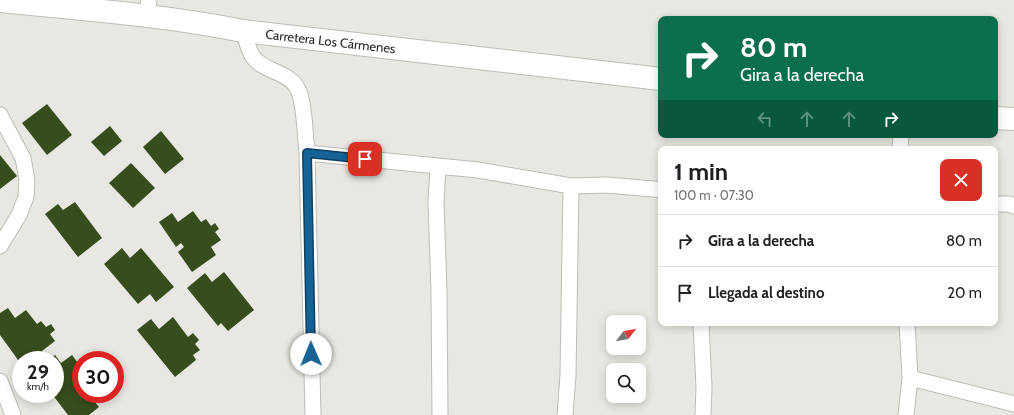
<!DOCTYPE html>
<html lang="es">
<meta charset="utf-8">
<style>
:root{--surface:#fff;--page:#f6f6f6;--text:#202124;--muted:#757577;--line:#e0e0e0}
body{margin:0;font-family:Cabin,sans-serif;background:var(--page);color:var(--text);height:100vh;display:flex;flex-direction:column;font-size:15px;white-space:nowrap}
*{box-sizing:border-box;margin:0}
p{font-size:13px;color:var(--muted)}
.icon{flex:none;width:22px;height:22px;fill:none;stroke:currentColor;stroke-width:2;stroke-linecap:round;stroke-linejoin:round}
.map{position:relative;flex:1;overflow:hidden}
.side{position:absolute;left:658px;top:146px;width:340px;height:180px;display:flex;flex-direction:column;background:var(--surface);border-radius:8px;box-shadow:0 2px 10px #0003}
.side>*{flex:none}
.guide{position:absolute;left:658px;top:16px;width:340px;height:122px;border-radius:8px;box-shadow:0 2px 10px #0003;background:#0b6e4f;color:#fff;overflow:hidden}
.needle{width:26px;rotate:59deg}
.tools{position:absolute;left:606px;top:315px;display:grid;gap:8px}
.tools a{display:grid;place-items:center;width:40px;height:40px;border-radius:8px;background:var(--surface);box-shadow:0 2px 10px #0003;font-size:20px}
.speed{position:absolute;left:12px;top:351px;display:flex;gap:8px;font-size:20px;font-weight:700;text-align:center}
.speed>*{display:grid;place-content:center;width:52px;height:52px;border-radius:50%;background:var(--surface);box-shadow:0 2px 10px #0003;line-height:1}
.speed small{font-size:10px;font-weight:400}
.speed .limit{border:6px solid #d22;background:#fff;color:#111}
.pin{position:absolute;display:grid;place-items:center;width:34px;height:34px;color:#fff;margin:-17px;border-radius:8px;box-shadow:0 2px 6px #0006}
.me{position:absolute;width:44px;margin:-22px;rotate:359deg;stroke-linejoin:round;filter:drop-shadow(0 0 3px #0008)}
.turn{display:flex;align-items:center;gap:14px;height:84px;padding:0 16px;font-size:18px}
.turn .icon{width:52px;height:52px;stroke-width:2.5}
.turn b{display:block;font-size:28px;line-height:34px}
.lanes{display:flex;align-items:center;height:38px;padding:0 16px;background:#0003;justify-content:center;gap:20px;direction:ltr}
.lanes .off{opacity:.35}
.round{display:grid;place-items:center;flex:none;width:42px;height:42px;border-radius:8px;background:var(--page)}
.summary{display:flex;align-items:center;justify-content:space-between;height:68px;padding:0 16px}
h1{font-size:24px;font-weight:800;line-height:30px}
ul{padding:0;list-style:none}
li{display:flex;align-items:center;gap:12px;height:52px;padding:0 16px;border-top:1px solid var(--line)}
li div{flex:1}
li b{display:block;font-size:15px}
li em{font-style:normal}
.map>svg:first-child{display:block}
</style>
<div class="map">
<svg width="1014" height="415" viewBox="0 0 1014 415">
<rect width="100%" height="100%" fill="#e8e7e2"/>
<path fill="#374d1d" d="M47,104L72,135L47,155L22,123Z
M110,126L122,141L104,156L91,142Z
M161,131L184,159L165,174L143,147Z
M0,155L17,176L0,189Z
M131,163L155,188L133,208L109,183Z
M75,202L102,238L78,257L45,214L58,204L63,210Z
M193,211L201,222L206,219L211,226L215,223L219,229L215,232L221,240L211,247L216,255L192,272L178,252L184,247L181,243L176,247L159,222L172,213L178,222Z
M122,248L130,258L141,248L174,287L156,302L150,294L138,304L104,264Z
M224,272L254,310L228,331L221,323L218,326L187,288L205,273L212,282Z
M8,308L15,318L26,310L37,324L41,321L46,327L51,324L55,330L50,334L55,341L42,351L46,357L41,360H21V364L0,335V313Z
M173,317L188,337L193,333L199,340L195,344L200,350L193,355L196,360L175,377L137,330L151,319L159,329Z
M55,355L61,363L72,355L81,367V394H102L103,396L95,402L99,407L89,415H68L52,394H55V360H48Z"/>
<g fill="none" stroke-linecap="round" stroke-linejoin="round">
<g stroke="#bdbdb7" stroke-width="17">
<path id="street" d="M146,16L149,0
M243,31C246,39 248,49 253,57C264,72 286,71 296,86C305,98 305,138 307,153L313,415
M0,115L23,158L27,180L26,197L19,215L0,246
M900,149L901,135
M307,153L478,170L571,186L607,185L653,189L661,190
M438,166L436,202L439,291L440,415
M995,204H1009L1014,206
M701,323L704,387L703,415
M910,378L1014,404
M0,381L13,415
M565,415L568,375L571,186
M906,415L910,378L907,323"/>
</g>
<g stroke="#bdbdb7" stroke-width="24">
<g id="secondary">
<path id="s1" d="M0,1C81,9 163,15 243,31L661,79"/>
<path d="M995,118L1014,119"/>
</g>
</g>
<use href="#street" stroke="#fff" stroke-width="15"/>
<use href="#secondary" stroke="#fff" stroke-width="22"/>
</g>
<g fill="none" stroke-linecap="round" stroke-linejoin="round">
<g stroke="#0e4061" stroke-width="10">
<path id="route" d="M311,354L307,153L365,159"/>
</g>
<use href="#route" stroke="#156395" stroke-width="7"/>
</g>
<g text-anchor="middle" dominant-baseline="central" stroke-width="4" stroke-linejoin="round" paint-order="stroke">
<g font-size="13" fill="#2a2927" stroke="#fffffe">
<text stroke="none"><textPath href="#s1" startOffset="333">Carretera Los Cármenes</textPath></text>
</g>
</g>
</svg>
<div class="tools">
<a><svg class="needle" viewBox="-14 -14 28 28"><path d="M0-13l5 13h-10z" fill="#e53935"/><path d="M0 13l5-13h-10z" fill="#757577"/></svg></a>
<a><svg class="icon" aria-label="search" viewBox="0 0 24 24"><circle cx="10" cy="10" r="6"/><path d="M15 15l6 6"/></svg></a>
</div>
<div class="speed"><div>29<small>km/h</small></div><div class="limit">30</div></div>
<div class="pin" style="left:365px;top:159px;background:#d93025"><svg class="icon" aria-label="arrive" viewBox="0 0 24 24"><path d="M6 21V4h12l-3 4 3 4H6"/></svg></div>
<svg class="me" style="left:311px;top:354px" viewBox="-20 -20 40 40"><circle r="19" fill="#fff"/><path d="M0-13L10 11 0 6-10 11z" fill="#156395"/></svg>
<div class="guide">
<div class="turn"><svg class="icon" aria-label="right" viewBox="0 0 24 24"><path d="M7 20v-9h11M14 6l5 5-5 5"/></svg><div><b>80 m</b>Gira a la derecha</div></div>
<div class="lanes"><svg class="icon off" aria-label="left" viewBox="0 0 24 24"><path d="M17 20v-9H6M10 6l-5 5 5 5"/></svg><svg class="icon off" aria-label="ahead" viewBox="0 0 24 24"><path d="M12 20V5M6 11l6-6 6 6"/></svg><svg class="icon off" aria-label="ahead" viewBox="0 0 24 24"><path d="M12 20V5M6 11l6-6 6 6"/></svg><svg class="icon" aria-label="right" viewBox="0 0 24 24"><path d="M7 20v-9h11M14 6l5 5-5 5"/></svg></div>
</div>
<section class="side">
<div class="summary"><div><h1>1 min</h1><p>100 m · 07:30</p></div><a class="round" style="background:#d93025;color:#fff"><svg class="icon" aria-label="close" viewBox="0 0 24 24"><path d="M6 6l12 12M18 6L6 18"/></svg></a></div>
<ul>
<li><svg class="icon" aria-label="right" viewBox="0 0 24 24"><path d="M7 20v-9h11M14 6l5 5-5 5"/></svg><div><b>Gira a la derecha</b></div><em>80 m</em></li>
<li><svg class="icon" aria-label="arrive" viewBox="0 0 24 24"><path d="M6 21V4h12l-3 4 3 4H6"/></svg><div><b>Llegada al destino</b></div><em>20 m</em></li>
</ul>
</section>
</div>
